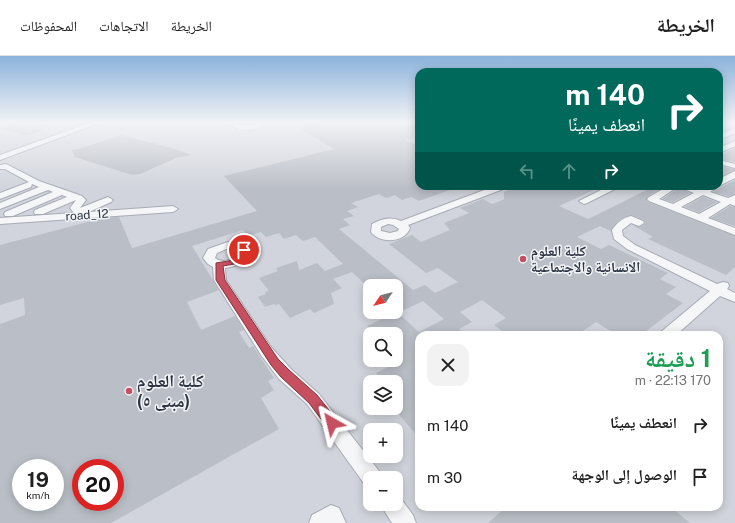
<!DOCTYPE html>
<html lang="ar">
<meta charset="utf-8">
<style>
:root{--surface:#fff;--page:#f2f2f2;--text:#222;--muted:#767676;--line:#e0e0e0}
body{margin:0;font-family:"Public Sans","Noto Naskh Arabic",sans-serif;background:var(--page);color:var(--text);direction:rtl;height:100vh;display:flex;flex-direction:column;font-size:15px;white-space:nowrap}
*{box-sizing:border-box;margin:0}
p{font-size:13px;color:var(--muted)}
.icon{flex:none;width:22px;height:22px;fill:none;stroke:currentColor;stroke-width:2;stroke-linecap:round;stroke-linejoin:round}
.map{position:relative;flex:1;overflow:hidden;direction:ltr}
.sheet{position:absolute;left:415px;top:275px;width:308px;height:180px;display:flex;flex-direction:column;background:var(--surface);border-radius:12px;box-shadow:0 2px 10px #0003;direction:rtl}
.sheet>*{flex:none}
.banner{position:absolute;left:415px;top:12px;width:308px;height:122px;border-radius:12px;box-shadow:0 2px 10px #0003;direction:rtl;background:#00695c;color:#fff;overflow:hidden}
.needle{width:26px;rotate:235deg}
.buttons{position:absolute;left:363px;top:223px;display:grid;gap:8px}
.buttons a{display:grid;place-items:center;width:40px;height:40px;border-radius:8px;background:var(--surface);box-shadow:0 2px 10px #0003;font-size:20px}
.speed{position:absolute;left:12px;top:403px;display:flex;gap:8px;font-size:20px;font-weight:700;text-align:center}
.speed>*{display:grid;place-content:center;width:52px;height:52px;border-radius:50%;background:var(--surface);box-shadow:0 2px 10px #0003;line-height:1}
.speed small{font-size:10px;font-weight:400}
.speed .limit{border:6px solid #d22;background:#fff;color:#111}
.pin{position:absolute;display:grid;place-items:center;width:34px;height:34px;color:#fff;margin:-17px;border:2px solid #fff;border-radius:50%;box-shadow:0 1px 4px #0007}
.me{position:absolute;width:44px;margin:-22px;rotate:323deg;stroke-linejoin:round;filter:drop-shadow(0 0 3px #0008)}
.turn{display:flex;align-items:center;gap:14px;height:84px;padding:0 12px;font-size:18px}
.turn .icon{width:52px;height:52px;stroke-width:2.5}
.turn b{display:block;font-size:28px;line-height:34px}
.lanes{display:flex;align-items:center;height:38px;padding:0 12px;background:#0003;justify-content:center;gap:20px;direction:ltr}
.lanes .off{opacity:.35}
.round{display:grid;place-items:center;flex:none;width:42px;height:42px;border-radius:12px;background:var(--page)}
.head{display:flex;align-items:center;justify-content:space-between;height:68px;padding:0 12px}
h1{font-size:24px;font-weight:700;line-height:30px;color:#1e9e55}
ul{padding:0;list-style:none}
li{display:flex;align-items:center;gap:12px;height:52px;padding:0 12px}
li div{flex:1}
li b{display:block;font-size:15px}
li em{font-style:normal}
header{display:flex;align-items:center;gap:24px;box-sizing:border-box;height:56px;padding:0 20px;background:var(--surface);border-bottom:1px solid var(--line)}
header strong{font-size:19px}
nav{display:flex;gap:22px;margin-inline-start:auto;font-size:14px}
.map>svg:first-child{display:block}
</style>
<header>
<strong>الخريطة</strong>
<nav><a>الخريطة</a><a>الاتجاهات</a><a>المحفوظات</a></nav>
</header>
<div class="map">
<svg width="735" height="467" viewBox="0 0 735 467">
<rect width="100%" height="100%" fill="#e2e5ea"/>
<path fill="#d1d4dc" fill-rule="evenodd" d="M0,67H419V130H719V67H735V467H0ZM370,230H396V256H370ZM370,278H396V304H370ZM419,279H719V451H419ZM370,326H396V352H370ZM370,374H396V400H370ZM21,412H55V446H21ZM81,412H115V446H81ZM370,422H396V448H370Z"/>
<path fill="#babec6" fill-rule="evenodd" d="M17,67H52L37,77L26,79L2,73Z
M321,67H419V80L405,84L419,90V130H458V131L419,145L411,141L402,144L395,139L386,142L379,138L351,147L358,151L347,155L354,160L343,163L350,169L339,173L413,234L425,229L435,237L458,226L438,212L426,217L389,188L412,179L421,186L450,174L444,167L469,157L460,152L483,143L492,148L498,146L504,143V136L519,130H603L559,150L588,163L655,130H665L648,140L646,144L648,146L735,180V211L726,219L648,183L653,181L633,169L640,171L645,167L644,164L632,159L619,164L611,175L600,170L577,181L601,193L609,189L668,217L660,223L676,231L666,238L683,247L641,279H617L596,266L577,279H507L494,269L506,262L482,244L460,256L472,266L459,273L466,279H419V382L396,355V326H384L376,317L396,307V278H375L367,270L382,263L374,256H396V230H367L352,216L333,223L342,232L331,237L334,248L314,257L310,253L290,262L279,248L275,249L274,248L265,251L258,241L266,238L265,236L269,235L259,222L278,215L276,212L297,205L299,214L317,207L325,215L343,208L315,181L303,185L296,179L284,183L279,177L266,181L261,176L248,180L243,174L192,190L219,234L187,246L201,274L235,260L244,274L239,276L249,292L253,290L274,322L268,325L274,334L261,342L279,373L111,467H0V268L25,259L24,242L0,249V189L103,162L119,161L132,192L257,155L224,120L334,93L299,72ZM423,245L444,263L419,276L398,257ZM21,412H55V446H21ZM81,412H115V446H81Z
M121,79L175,93L191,99L176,102L140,118L132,119L75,101L72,94L79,93Z
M735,92V106L719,103V100Z
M719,110L735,113V114L719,121Z
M735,124V138L728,140L713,136Z
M679,132L690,137L673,146L662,143Z
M703,141L717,146L699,156L685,151Z
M730,150L735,151V170L711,162Z
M506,451H671L690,467H488Z"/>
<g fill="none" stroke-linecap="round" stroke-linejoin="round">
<g stroke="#a7acb4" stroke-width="2">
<path id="minor" d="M89,67H99L0,104V99Z
M228,67C238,67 245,71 256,69L257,67H264L260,72C249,75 237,76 228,67Z
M735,72V77L719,84V79Z
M735,85V90L719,97V92Z
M719,104L735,108V112L719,108Z
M6,108L39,125L82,140L86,144L80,152L108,141L113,144L111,146L89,156L173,150L178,153L173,156L0,168V162L74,157L70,152L76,144L43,158H35L34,156L35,154L67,141L62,139L13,160H5L4,158L5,156L53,136L48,134L0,153V147L39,131L32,128L31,131L0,143V137L29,126L5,113H0V109Z
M735,115V122L719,130V123Z
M495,130H508L506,132L408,169L410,172C405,187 380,188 371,176L372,168C382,163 390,160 401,165ZM388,168L393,169L399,173L398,175L390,177L381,175V171Z
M609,130H621L587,147L584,148L579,145Z
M668,130H679L659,143L673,148L694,137L681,132L679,130H693L702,133L707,130H719L710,136L728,142L735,139V150L730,148L708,162L735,172V179L649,145L647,143L649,141ZM703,139L721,146L699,158L681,151Z
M631,160L643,165L644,167L639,170L631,167L622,174L623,180L635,189L717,228L723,226L728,227L729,230L727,233L735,237V246L720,240L676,279H660L662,275L710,235L627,193L614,183L612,174C617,167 622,162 631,160Z
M228,186L243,188L251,194C249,207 237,210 225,212L226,224L271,291L291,313L319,338L379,415L382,422H370V431L365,429L307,348L279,323L261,299L214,224L213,211L208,208L203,202L208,193ZM229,192L239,195L238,199C231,204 223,208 215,202L217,197Z
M396,439L399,440L413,459L416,467H392L380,448H396Z
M331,449L339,452L346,467H309L312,459Z"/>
</g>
<use href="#minor" fill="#f5f6f8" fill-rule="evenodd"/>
</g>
<linearGradient id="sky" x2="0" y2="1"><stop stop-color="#8bb3db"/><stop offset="0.5" stop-color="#f2f3f6"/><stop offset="1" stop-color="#f2f3f6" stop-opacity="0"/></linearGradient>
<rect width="735" height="133" fill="url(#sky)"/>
<path fill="#c65060" stroke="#81343e" d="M244,191L249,194C247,207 235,208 223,210L225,224L278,303L289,314L317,339L336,363L338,367L336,371L332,372L327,371L309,347L281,321L271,309L216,224V207L234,204L240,199L242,192Z"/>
<g fill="#c65060" stroke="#f2f4f7" stroke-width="1.5">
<circle cx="523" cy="203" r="4"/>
<circle cx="129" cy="335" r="4"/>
</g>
<g text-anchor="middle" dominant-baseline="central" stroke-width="3" stroke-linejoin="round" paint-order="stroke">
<g font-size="12" fill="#2b3341" stroke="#f2f4f7">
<text transform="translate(87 159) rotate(-4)">road_12</text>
</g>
<g font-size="14" font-weight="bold" fill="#2b3341" stroke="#f2f4f7" text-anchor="start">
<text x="531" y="195">كلية العلوم<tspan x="531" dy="16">الانسانية والاجتماعية</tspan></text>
</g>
<g font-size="17" font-weight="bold" fill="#2b3341" stroke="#f2f4f7" text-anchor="start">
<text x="137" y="325">كلية العلوم<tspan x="137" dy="20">(مبنى ٥)</tspan></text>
</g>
</g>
</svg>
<div class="buttons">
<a><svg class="needle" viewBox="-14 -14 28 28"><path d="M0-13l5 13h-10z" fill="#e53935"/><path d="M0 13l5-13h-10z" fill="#767676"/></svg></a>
<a><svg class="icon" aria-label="search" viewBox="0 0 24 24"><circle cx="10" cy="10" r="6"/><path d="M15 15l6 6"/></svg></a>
<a><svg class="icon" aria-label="layers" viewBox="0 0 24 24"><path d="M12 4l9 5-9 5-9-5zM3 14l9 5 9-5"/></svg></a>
<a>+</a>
<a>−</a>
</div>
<div class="speed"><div>19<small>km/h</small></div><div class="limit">20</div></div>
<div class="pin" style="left:244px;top:194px;background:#d93025"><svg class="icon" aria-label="arrive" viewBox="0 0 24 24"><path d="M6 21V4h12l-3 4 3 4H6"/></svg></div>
<svg class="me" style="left:332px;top:367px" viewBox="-20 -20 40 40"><path d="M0-17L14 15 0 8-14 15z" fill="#c65060" stroke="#fff" stroke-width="4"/></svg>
<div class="banner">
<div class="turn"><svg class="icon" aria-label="right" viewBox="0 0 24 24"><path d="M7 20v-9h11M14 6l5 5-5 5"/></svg><div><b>140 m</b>انعطف يمينًا</div></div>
<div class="lanes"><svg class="icon off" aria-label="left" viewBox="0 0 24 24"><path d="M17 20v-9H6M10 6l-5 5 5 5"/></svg><svg class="icon off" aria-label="ahead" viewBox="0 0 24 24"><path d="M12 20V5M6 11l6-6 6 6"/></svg><svg class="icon" aria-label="right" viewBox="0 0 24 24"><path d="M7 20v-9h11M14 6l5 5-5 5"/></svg></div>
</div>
<section class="sheet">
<div class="head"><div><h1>1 دقيقة</h1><p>170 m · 22:13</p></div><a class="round"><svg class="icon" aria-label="close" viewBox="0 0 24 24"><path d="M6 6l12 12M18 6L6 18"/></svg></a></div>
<ul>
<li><svg class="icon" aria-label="right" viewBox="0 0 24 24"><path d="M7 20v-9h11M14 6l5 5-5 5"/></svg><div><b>انعطف يمينًا</b></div><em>140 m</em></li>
<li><svg class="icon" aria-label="arrive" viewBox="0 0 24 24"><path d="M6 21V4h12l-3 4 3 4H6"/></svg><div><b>الوصول إلى الوجهة</b></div><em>30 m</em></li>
</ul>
</section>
</div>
